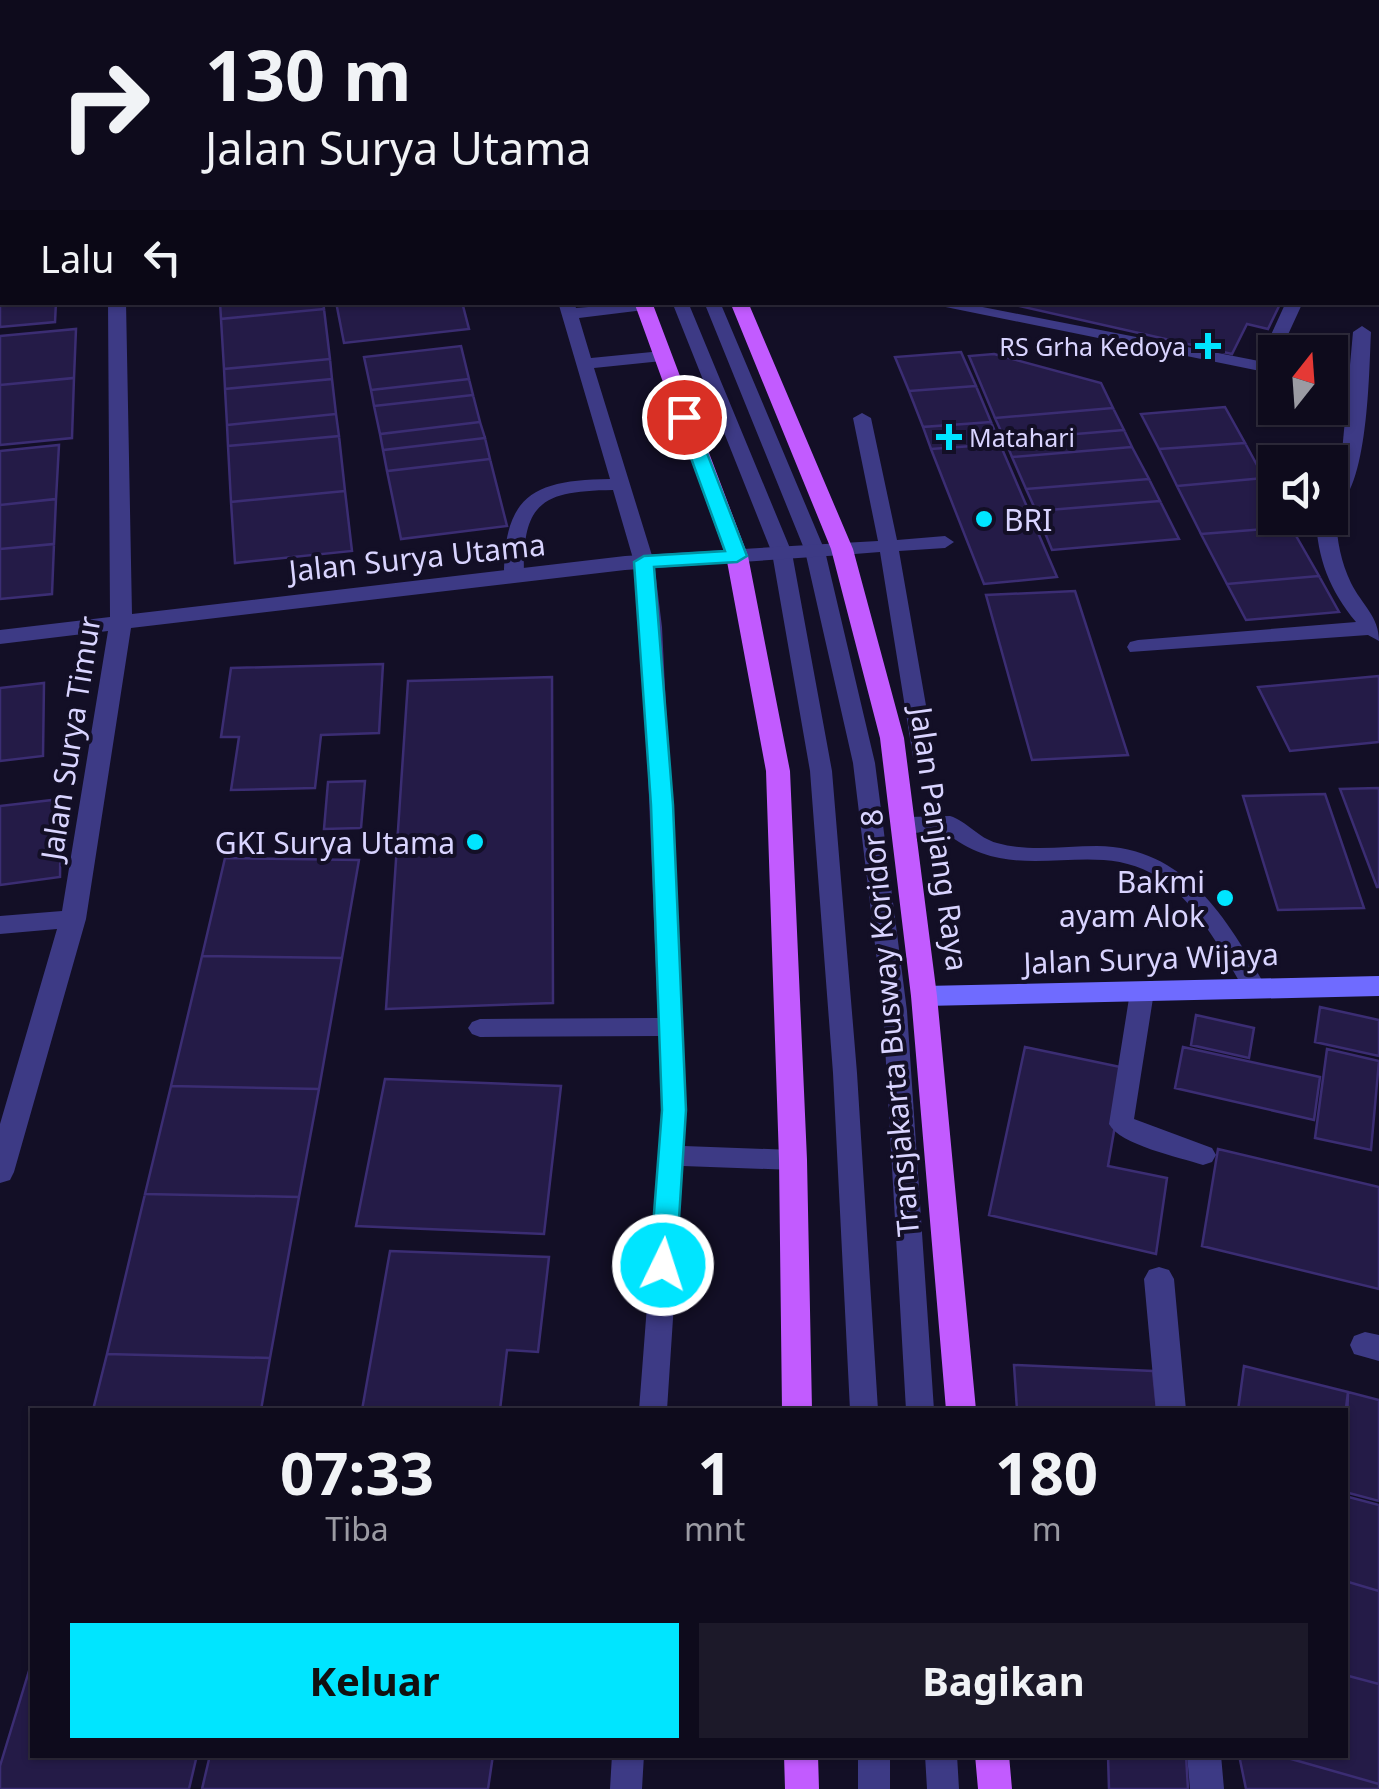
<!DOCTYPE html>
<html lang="id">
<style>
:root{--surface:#0e0b1c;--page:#1c1929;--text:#f1f3f6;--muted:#9b9ba3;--line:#2e2b3b;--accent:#00e5ff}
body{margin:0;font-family:"Noto Sans",sans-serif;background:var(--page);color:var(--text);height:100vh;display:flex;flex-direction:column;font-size:38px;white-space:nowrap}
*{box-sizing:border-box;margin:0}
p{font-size:32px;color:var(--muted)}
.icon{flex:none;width:55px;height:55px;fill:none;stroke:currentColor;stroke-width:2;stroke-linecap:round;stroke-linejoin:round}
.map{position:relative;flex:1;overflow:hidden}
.details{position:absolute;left:30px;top:1408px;width:1318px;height:350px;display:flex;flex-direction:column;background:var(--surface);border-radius:0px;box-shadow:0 2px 8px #0004,0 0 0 2px var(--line)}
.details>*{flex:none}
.banner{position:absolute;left:0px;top:0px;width:1380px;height:305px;box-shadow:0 2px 8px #0004,0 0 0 2px var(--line);background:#0e0b1c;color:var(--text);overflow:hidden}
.needle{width:65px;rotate:17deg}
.buttons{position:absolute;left:1258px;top:335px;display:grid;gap:20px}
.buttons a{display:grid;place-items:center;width:90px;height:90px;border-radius:0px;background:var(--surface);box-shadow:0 2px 8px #0004,0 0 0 2px var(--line);font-size:50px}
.pin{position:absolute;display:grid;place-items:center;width:85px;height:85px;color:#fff;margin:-42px;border:5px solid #fff;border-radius:50%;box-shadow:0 2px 10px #0007}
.me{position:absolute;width:110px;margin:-55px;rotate:4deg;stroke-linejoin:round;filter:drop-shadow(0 0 8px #0008)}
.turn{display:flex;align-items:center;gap:35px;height:210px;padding:0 40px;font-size:45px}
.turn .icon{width:130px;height:130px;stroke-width:2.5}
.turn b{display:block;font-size:70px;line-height:85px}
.then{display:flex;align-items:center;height:95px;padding:0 40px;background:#0003;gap:20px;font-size:38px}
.eta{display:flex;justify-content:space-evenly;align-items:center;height:170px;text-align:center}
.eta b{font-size:60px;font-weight:700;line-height:70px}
.primary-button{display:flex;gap:20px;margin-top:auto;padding:20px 40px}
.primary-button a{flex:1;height:115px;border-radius:0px;background:var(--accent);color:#111;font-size:40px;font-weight:700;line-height:115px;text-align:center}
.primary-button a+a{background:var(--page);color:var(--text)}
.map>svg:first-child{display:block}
</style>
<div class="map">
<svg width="1379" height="1789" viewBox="0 0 1379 1789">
<rect width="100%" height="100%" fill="#130f26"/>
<path fill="#241b47" stroke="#3b2d73" stroke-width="2.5" d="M155,0H254V2H155Z
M676,0H765L771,2H682Z
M0,275L2,302H56L55,322L0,327Z
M220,302H323L324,309L221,319Z
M336,302H462L469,329L344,343Z
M1002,302H1281L1268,329L1247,324L1232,354Z
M324,309L330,359L224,369L221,319Z
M76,329L74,378L0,385V336Z
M461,346L469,379L371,390L364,357Z
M961,352L976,386L909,391L895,357Z
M994,354L1101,383L1113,408L995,418L969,356Z
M330,359L332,379L225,389L224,369Z
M74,378L72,438L0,445V385Z
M332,379L336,414L227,425L225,389Z
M469,379L473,395L374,406L371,390Z
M976,386L991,422L923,427L909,391Z
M473,395L480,422L380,434L374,406Z
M1225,407L1245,443L1159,449L1141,414Z
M1113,408L1124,430L1005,440L995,418Z
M336,414L339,436L228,446L227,425Z
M480,422L485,438L383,450L380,434Z
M991,422L1000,444L931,449L923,427Z
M1124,430L1132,447L1012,457L1005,440Z
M339,436L345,491L231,502L228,446Z
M485,438L490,459L387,471L383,450Z
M1245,443L1264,478L1177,486L1159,449Z
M1000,444L1057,577L984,584L931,449Z
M59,445L56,499L0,505V451Z
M1132,447L1149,479L1026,489L1012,457Z
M490,459L507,526L401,539L387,471Z
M1264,478L1275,498V518H1286L1291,527L1201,534L1177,486Z
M1149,479L1160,501L1036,511L1026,489Z
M345,491L352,551L235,563L231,502Z
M56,499L54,544L0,549V505Z
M1160,501L1179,539L1052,550L1036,511Z
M1291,527L1319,576L1227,584L1201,534Z
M54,544L52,594L0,599V549Z
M1319,576L1339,612L1246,620L1227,584Z
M1075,591L1128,755L1032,760L986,595Z
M383,664L379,733L321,735L315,788L231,790L239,737H221L231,668Z
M1379,676V742L1290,751L1258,687Z
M552,677L553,1003L386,1009L408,681Z
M44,683L43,756L0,761V688Z
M365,781L361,828L324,829L328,782Z
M1379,788V887H1377L1340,789Z
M1325,794L1364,908L1278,910L1243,796Z
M61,799L60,877L0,885V806Z
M225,858L359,860L342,958L202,956Z
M202,956L342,958L319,1089L171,1086Z
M1320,1007L1379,1020V1056L1315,1042Z
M1196,1015L1254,1028L1249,1058L1191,1045Z
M1025,1047L1125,1068L1108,1166L1167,1178L1156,1254L989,1215Z
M1183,1047L1320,1077L1314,1120L1175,1088Z
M1327,1049L1379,1061L1371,1150L1315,1138Z
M385,1079L561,1086L544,1234L356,1226Z
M171,1086L319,1089L299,1197L145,1194Z
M1218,1149L1379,1187V1289L1202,1246Z
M145,1194L299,1197L270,1358L107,1354Z
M390,1251L549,1257L538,1352L507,1350L500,1410H362Z
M107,1354L270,1358L261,1410H93Z
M1014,1365L1153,1371L1157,1410H1017Z
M1244,1366L1348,1392L1345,1416V1410H1238Z
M1348,1392L1379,1400V1501L1345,1492Z
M1345,1496L1379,1505V1591L1345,1581Z
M1345,1581L1379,1591V1684L1345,1675Z
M32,1661V1755H197L189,1789H0V1766Z
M1345,1675L1379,1684V1784L1277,1755H1345Z
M210,1755H493L488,1789H202Z
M1108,1755H1186L1188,1789H1109Z
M1239,1755H1277L1379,1784V1789H1246Z"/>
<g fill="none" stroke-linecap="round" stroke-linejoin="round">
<path fill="#3d3a85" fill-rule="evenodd" d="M551,0H565L566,2H553Z
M579,0H593L594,2H581Z
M1378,56H1379V64H1378Z
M558,302H574L576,308L651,302L650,309L644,310L579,318L591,358L662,351L671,356L662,361L594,368L654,562L662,627L686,1110L684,1146L793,1150L802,1153L806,1160L802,1167L793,1170L683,1166L667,1410H639L662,1110L659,1036L480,1037L472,1034L468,1028L472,1022L480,1019L658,1018L642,627L634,562L613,490C542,491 522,502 524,576L514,582L504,576C504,495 533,480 610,479Z
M672,302H688L792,553L832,771L857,1073L878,1410H850L833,1073L810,771L772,553Z
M704,302H720L825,551L875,763L907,1011L934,1410H906L883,1011L853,763L805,551Z
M921,302H957L1259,361L1286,302H1303L1280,352H1275L1274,367L1265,372Z
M862,413L871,418L897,540L945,536L954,542L945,548L899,551L935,757L924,764L913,757L880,552L842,555L832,549L842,543L878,541L853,418Z
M950,816C967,821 978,838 997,843C1028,852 1065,846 1097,846C1185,847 1227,918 1266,987L1262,993H1246C1222,952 1195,897 1151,873C1086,838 1014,889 945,832L907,833L896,825L907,817Z
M1142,983L1150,986L1154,992L1134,1119L1212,1148L1216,1155L1212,1162L1203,1165C1179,1157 1120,1145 1109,1124L1130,992L1134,986Z
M612,1755H644L642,1789H610Z
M858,1755H890V1789H858Z
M925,1755H957L959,1789H927Z"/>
<path fill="#3d3a85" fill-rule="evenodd" d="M107,0H123V2H108Z
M0,109H2V119H0Z
M108,302H126L132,614L625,556L842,543L853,549L842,555L625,570L131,628L86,919L14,1172L10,1180L0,1183V1124L57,929L0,934V916L62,911L108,631L0,644V630L110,617Z
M1362,326L1371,332C1369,368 1369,500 1330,511V485L1341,463L1353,332Z
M1330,513L1336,518C1337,541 1341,562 1351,583C1362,605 1379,616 1379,641L1368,635L1130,652L1127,647L1130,642L1138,640L1356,622C1330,591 1317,558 1316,518H1330Z
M1159,1267L1169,1270L1174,1279L1186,1410H1156L1144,1279L1149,1270Z
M1365,1332L1379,1335V1361L1354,1354L1350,1345L1354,1336Z
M1187,1755H1221L1224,1789H1190Z"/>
<path fill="#6f6bff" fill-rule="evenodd" d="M1379,976V996L924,1006L915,1003L911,996L915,989L924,986Z"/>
<path fill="#c25bff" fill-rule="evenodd" d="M528,0H544V2H529Z
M604,0H620L621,2H606Z
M634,302H652L748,556L790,771L807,1160L812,1410H782L779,1160L766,771L726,556Z
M730,302H748L853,549L904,738L937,996L976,1410H946L911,996L880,738L831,549Z
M784,1755H818L819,1789H785Z
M975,1755H1009L1012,1789H978Z"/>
</g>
<path fill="#00e5ff" stroke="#0095a6" stroke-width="2.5" d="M684,411L693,417L747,556L737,562L654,567L673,805L686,1110L676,1265L672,1273H654L650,1265L662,1110L651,805L634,562L644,556L725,551L676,417Z"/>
<g fill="#00e5ff" stroke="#130f26" stroke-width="4">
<path d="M1203 331h10v10h10v10h-10v10h-10v-10h-10v-10h10z"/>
<path d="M944 422h10v10h10v10h-10v10h-10v-10h-10v-10h10z"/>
<circle cx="984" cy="519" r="10"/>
<circle cx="475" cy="842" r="10"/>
<circle cx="1225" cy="898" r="10"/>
</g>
<g text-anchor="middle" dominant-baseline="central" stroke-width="8" stroke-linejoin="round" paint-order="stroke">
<g font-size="25" fill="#d9d4ff" stroke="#130f26" text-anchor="end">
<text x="1186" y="346">RS Grha Kedoya</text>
<text x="969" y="437" text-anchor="start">Matahari</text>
</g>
<g font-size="30" fill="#d9d4ff" stroke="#130f26" text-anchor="end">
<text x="1004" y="519" text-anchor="start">BRI</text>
<text x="455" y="842">GKI Surya Utama</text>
<text x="1205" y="881">Bakmi<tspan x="1205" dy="34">ayam Alok</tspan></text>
</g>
<g font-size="30" fill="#d9d4ff" stroke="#130f26">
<text transform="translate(417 557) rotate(-6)">Jalan Surya Utama</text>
<text transform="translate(70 738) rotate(-81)">Jalan Surya Timur</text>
<text transform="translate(940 839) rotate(82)">Jalan Panjang Raya</text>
<text transform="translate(1151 958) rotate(-2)">Jalan Surya Wijaya</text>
<text transform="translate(889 1023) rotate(-95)">Transjakarta Busway Koridor 8</text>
</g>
</g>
</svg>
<div class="buttons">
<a><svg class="needle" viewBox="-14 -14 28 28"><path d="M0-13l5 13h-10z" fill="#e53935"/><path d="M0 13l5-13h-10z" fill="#9b9ba3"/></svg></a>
<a><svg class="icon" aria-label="sound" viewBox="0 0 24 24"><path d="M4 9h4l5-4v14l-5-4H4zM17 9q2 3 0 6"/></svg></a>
</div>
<div class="pin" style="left:684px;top:417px;background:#d93025"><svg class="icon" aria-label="arrive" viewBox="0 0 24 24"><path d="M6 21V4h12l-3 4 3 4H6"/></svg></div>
<svg class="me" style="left:663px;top:1265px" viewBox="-20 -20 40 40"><circle r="17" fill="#00e5ff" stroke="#fff" stroke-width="3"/><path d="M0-11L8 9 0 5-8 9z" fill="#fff"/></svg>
<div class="banner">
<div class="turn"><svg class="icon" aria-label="right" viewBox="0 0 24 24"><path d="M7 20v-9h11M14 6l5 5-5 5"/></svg><div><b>130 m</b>Jalan Surya Utama</div></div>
<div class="then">Lalu<svg class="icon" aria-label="left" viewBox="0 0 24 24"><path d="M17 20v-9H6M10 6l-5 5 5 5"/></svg></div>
</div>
<section class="details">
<div class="eta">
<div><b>07:33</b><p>Tiba</p></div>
<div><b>1</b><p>mnt</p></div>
<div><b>180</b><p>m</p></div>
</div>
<div class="primary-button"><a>Keluar</a><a>Bagikan</a></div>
</section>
</div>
